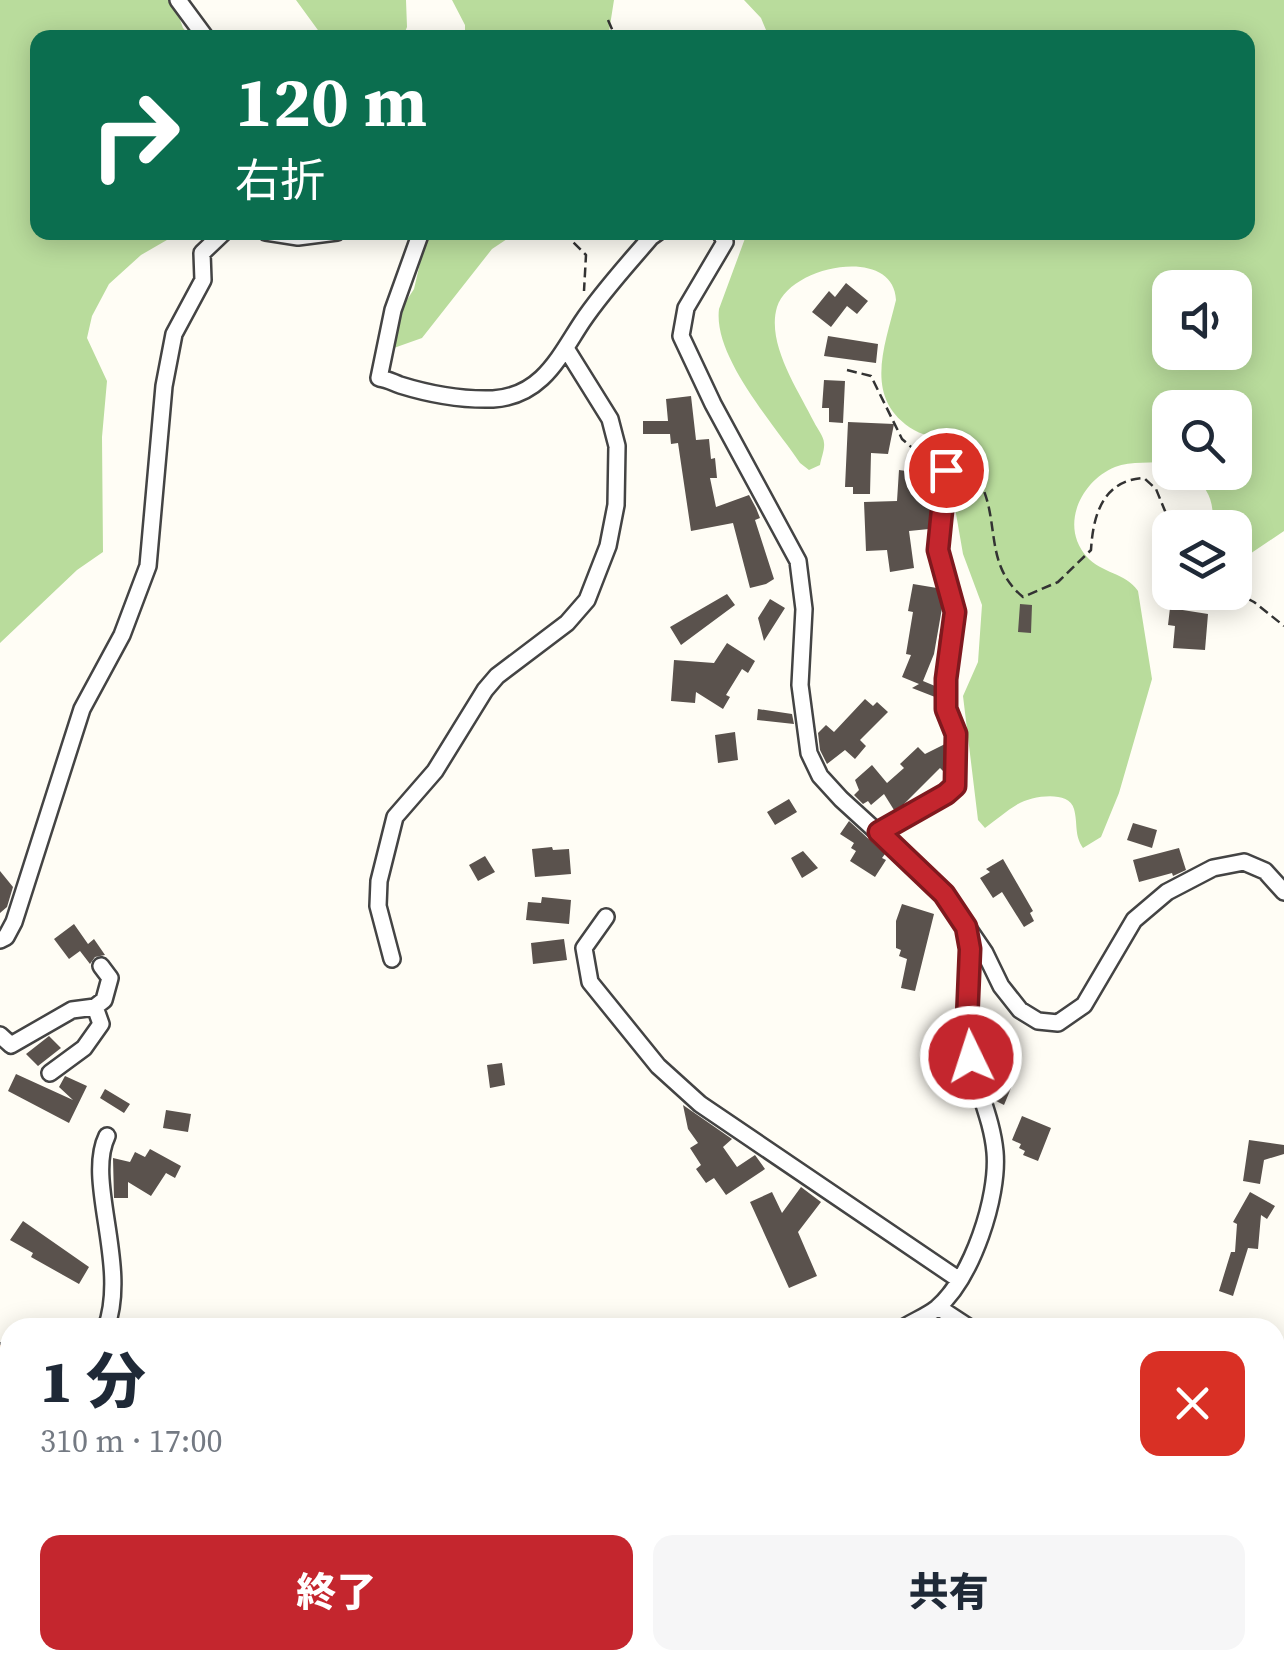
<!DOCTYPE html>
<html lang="ja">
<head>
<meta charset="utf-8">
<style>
  body { margin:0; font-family:"Source Serif 4","Noto Sans JP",serif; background:#f6f6f7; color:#1f2937; height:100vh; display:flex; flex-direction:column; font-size:38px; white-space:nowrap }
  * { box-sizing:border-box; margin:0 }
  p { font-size:32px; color:#747a83 }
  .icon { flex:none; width:55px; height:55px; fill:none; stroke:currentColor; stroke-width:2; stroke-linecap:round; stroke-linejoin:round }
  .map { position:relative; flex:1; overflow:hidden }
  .drawer { position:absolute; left:0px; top:1318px; width:1285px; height:352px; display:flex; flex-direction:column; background:#fff; border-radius:30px 30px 0 0; box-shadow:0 5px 25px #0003 }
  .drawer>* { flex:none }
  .guide { position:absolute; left:30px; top:30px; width:1225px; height:210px; border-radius:20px; box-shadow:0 5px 25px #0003; background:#0b6e4f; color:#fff; overflow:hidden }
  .tools { position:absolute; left:1152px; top:270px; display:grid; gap:20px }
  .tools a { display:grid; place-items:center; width:100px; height:100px; border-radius:20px; background:#fff; box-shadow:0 5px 25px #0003; font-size:50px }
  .pin { position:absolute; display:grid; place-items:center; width:85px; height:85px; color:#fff; margin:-42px; border:5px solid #fff; border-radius:50%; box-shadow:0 2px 10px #0007 }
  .me { position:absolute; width:110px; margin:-55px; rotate:356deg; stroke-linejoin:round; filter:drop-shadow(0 0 8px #0008) }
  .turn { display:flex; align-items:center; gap:35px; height:210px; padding:0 40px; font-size:45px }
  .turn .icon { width:130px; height:130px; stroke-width:2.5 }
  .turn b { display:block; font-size:70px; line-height:85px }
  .round { display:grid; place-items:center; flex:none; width:105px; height:105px; border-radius:20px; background:#f6f6f7 }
  .headline { display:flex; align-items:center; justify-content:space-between; height:170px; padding:0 40px }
  h1 { font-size:60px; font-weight:800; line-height:75px }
  .action { display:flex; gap:20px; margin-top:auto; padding:20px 40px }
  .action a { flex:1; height:115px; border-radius:20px; background:#c4262e; color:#fff; font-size:40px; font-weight:800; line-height:115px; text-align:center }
  .action a+a { background:#f6f6f7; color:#1f2937 }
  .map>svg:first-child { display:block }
  .forest { fill:#b9dc9c; fill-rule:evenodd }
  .building { fill:#5a524d }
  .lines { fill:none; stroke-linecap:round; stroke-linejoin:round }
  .minor-casing { stroke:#444; stroke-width:20 }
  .highway-casing { stroke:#222; stroke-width:28 }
  .path { stroke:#333; stroke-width:2.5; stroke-dasharray:10 5; stroke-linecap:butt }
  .minor { stroke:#fff; stroke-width:15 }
  .highway { stroke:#f5a25d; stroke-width:22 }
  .route-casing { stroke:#7f191e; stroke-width:25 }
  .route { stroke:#c4262e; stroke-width:18 }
</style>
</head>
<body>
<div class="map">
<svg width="1284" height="1668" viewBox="0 0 1284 1668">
  <rect width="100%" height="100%" fill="#fffdf5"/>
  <!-- forest -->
  <path class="forest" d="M0,0H173L183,28L191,37L38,38V232L179,233L141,255L109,284L92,316L87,338L107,381L102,437L103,552L77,570L0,643Z
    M296,0H406L407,27L403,37H323Z
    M452,0H614L608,38L465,37V25Z
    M744,0H1284V531L1235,564V528L1212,527C1215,503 1209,488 1190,473L1235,472V408H1170V462C1153,463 1131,461 1115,467C1081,481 1059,526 1087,557C1101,573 1126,573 1138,591L1152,679L1119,793L1101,837L1083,848C1074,835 1078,824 1074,809C1069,790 1032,796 1018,804C1006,811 996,820 985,828L978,820L963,696L978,662L982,605L963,554L955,508L970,472L969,461L960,443C946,439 926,437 914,430C862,399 885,346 896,300C894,245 790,265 777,307C766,344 799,391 814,422C817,428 824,437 824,443C825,449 821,459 820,465L809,470L800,463C774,424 713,357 719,309L747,233L1248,232V38L769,37L761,18ZM1170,288H1235V352H1170Z
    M427,233H516L492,249L422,338L391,349L388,329L414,289Z
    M1275,1611L1284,1613V1668H1222L1224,1660H1275Z"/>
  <!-- building -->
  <path class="building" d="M846,283L868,301L857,314L847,306L831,327L812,312L829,291L835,297Z
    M828,336L878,344L876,363L824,356Z
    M824,380L845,381L843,423L829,422V408H822Z
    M691,396L696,440L709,439L711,459L715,458L717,478H710L716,507L749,495L756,508L760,518L755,520L774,579L766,584L750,588L733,523L691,531L678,443L671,444L670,434H643V421H668L666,399Z
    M848,422L894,424L888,454L871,453L870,494H853V487H845Z
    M922,466L935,468L929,529L909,531L914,568L890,572L887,550L866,551L864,502L897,501L899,470L921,473Z
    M913,584L937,588L942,608L934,654L923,681L935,686V697L912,688L919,684L902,677L911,655L906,654L913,612L908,611Z
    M727,594L735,605L681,645L670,627Z
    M770,599L785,608L764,641L758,618Z
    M1020,604L1032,605L1031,633L1018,632Z
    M1170,608L1208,614L1205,650L1173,648L1175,626L1168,625Z
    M727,643L755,661L748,673L742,669L726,695L730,697L723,709L696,692L695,703L671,701L674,660L714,663Z
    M865,699L873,706L877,702L888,712L860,740L866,746L855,759L845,750L827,764L820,750L818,733L826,725L834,732Z
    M758,709L792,714L794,724L757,720Z
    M735,732L738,760L718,763L715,735Z
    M945,744L944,772L940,768L903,805L894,810L884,794L871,805L868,801L863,804L854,795L859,790L855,780L872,765L887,783L904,768L900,764L918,747L925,754Z
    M789,799L797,812L775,825L767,812Z
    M849,821L885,854L882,858L886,860L875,877L850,861L856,851L851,848L854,843L840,834Z
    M1133,823L1157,830L1152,848L1127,840Z
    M552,847L553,850L569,849L571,874L535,877L532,849Z
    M1179,848L1186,870L1173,876L1172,873L1139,882L1133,860Z
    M803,851L818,868L802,878L791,858Z
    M485,856L495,872L478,881L469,865Z
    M1003,859L1033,911L1030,913L1034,921L1024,927L1002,892L993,898L980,878L990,872L986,869Z
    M0,871L13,887L7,907L0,913Z
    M542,897L571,900L569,924L526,920L528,902L541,903Z
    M902,904L934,914L915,991L901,988L907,959L899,956L901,950L896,948V921Z
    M74,924L88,944L94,939L105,955L95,957L90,964L80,951L69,959L54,939Z
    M564,939L567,960L533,964L531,943Z
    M49,1036L61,1048L38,1066L26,1054Z
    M502,1063L505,1085L490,1088L487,1065Z
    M994,1072L1014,1081L1004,1105L994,1100L989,1083Z
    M16,1074L73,1100L59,1087L65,1076L87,1086L69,1123L8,1091Z
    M105,1089L130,1104L124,1113L100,1098Z
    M683,1105L732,1139L723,1147L737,1167L755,1155L765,1169L726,1195L714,1178L706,1183L696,1169L701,1165L690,1148L698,1143L688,1129Z
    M166,1110L191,1114L188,1132L163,1128Z
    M1022,1116L1051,1128L1038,1161L1023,1155L1025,1151L1019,1148L1021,1144L1012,1140Z
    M1249,1140L1284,1145V1154L1264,1160L1260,1184L1243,1181Z
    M150,1149L181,1166L175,1178L166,1173L151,1196L128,1182V1198H114L113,1158L130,1162L135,1152L145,1157Z
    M801,1187L821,1202L798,1232L817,1276L789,1288L750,1202L772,1192L782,1213Z
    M1250,1192L1275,1206L1267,1219L1261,1215L1258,1249L1248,1248L1233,1296L1219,1291L1231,1252H1235L1237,1224L1233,1222Z
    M23,1221L89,1267L79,1284L31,1257L33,1253L10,1240Z"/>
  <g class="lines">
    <defs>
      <path id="minor" d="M178,0L206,38
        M266,232L298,237L337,232
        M421,232L393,310L379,378C387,379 392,382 400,385C429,394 463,400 493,399C542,396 559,357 582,322C602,292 628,264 651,237L658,232
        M720,232L725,242L686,308L681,336L713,404L798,561L804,609L800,685L809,753L820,776L841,799L944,893L985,953L1001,986L1020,1010L1038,1021L1058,1023L1084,1005L1134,920L1167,892L1213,868L1244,862L1265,871L1284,892
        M879,831L946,794L955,785L956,734L946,709V679L949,639L955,612L938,550L946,470
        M606,917L584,948L590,982L658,1066L700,1104L958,1279
        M0,940L6,937L14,922L82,709L122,635L148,566L164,386L174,334L203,280L202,253L224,232
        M392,959L378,906L379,881L395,817L435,771L485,690L497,676L567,623L587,600L608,546L616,505L617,446L610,419L567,350
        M95,1007L104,1000L110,978L101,966
        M0,1035L11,1045L72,1010L95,1007L101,1024L84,1048L50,1073
        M938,1307L970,1328
        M106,1328C129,1265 85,1181 107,1136
        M903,1328C914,1321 927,1316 937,1308C972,1278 999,1197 995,1152C992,1118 976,1088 970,1055C963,1014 974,972 966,931
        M1275,1484L1284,1462
        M874,1660L875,1668
        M1172,1660H1184
        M1078,1668L1079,1660"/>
      <path id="highway" d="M0,1356L10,1359
        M480,1660L490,1668"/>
    </defs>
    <!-- minor casing -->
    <use href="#minor" class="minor-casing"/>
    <!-- highway casing -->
    <use href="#highway" class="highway-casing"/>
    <!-- path -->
    <path class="path" d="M608,20L616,38
      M563,232L586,255L584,291
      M847,370L871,376L902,439L932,465
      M963,475L979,480C1001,521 983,564 1023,597L1058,582L1091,550C1093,515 1103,480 1144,478L1156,489L1172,528
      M1234,592L1254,602L1284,626"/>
    <!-- minor -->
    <use href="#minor" class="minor"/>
    <!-- highway -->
    <use href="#highway" class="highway"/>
  </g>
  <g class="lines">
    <defs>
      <path id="route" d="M946,470L938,550L955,612L946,679V709L956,734L955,786L946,794L879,832L944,894L966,927L970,949L967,1021L971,1057"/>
    </defs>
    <!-- route casing -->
    <use href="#route" class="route-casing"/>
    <!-- route -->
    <use href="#route" class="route"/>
  </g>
</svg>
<div class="tools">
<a><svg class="icon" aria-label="sound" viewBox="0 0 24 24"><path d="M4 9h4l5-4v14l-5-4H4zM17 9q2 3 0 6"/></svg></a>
<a><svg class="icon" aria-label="search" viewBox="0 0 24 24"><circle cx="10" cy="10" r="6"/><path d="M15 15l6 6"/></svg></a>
<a><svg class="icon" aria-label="layers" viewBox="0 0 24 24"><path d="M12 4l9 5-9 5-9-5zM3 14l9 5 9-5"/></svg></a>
</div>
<div class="pin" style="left:946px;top:470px;background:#d93025"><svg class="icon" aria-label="arrive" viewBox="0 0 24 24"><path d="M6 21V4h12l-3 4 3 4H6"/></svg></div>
<svg class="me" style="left:971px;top:1057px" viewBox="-20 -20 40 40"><circle r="17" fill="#c4262e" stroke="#fff" stroke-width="3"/><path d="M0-11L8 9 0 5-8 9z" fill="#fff"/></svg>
<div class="guide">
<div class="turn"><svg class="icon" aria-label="right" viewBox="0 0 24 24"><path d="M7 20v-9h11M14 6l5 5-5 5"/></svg><div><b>120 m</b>右折</div></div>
</div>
<section class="drawer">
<div class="headline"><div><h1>1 分</h1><p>310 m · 17:00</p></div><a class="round" style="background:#d93025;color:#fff"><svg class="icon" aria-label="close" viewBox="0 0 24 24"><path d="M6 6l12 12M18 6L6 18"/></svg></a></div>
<div class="action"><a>終了</a><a>共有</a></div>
</section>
</div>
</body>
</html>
